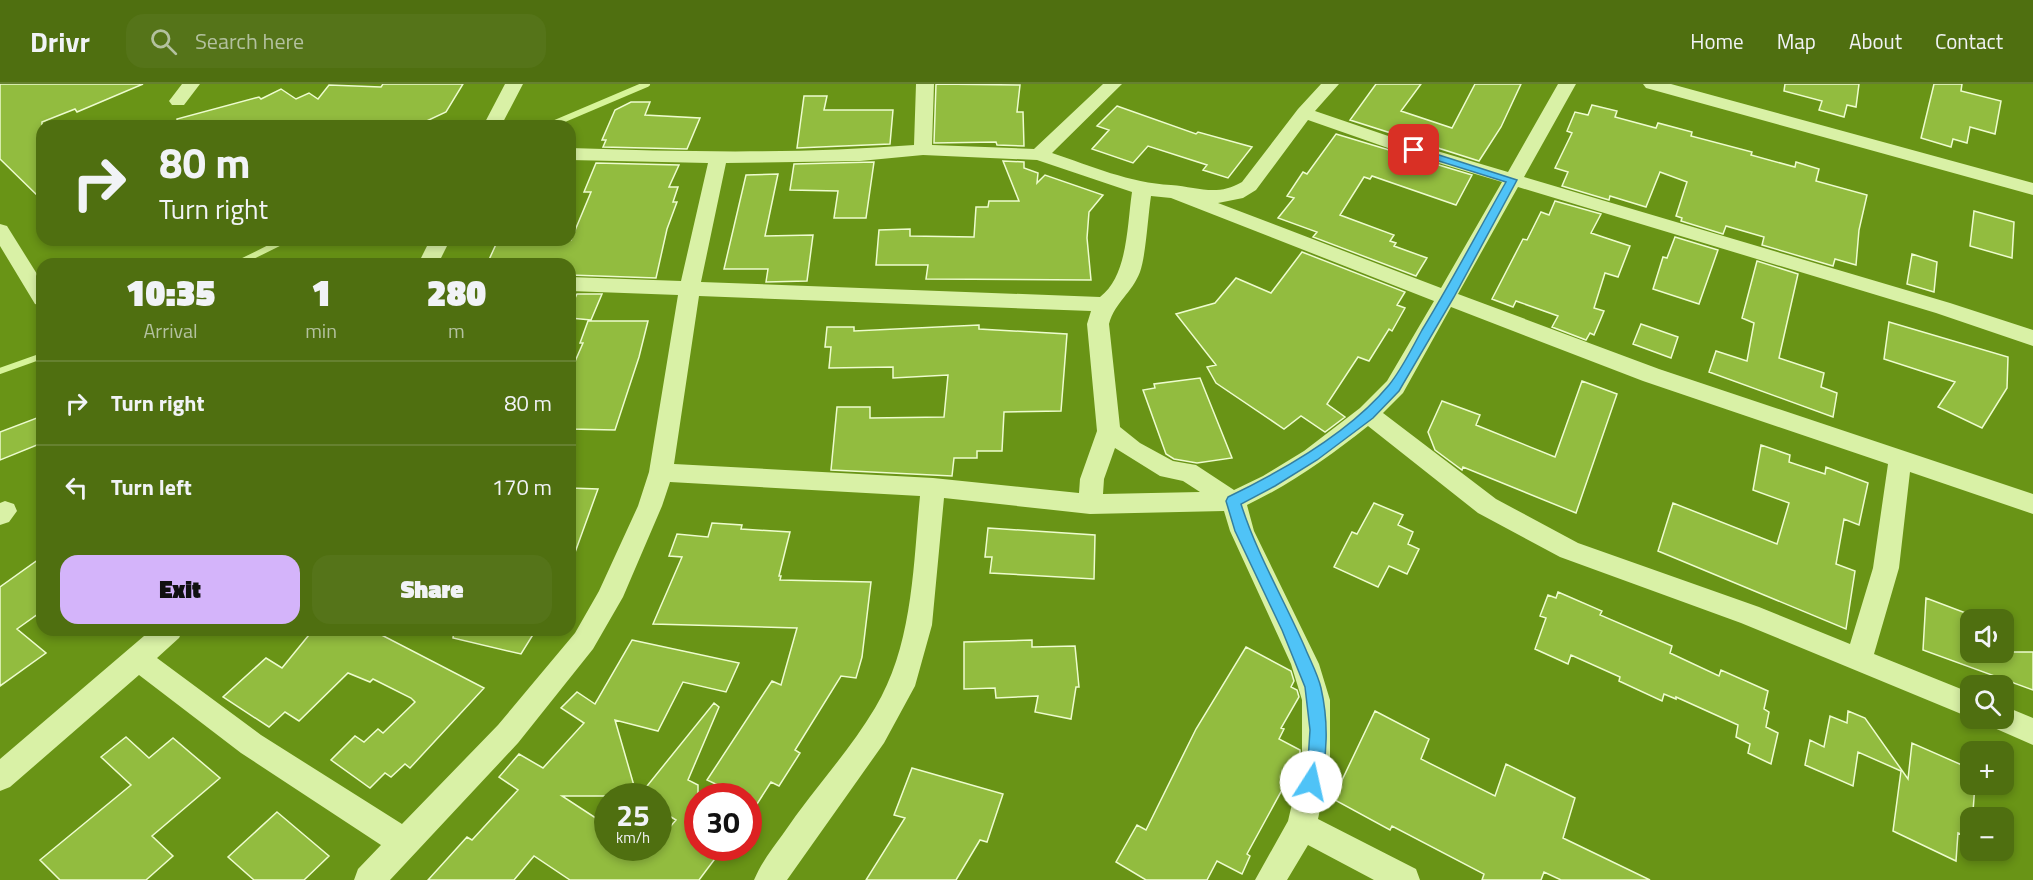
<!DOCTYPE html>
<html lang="en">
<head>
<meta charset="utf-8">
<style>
  body { margin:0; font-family:"Titillium Web",sans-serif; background:#557419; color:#f1f3f6; height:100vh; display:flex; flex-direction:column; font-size:22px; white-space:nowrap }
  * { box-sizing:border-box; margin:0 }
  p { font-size:20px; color:#b3c19f }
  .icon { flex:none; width:33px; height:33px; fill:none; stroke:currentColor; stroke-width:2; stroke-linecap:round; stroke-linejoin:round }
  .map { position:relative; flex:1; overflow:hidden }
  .side { position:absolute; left:36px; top:174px; width:540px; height:378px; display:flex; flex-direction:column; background:#4f6f10; border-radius:18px; box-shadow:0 3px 9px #0003 }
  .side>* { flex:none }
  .banner { position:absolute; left:36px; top:36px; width:540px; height:126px; border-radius:18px; box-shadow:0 3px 9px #0003; background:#4f6f10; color:#f1f3f6; overflow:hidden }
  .buttons { position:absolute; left:1960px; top:525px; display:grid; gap:12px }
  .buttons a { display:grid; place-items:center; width:54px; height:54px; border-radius:12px; background:#4f6f10; box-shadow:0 3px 9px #0003; font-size:30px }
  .speed { position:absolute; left:594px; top:699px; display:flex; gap:12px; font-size:30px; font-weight:700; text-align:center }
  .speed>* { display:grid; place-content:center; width:78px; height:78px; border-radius:50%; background:#4f6f10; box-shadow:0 3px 9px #0003; line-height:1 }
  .speed small { font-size:15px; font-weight:400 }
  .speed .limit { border:9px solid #d22; background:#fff; color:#111 }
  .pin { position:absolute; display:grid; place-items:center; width:51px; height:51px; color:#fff; margin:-26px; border-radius:12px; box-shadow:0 3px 9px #0006 }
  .me { position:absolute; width:66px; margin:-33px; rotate:10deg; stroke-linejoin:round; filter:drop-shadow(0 0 4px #0008) }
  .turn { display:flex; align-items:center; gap:21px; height:126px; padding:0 24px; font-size:27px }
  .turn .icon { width:78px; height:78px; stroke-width:2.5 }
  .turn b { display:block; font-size:42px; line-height:51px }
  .eta { display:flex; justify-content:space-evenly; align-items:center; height:102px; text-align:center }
  .eta b { font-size:36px; font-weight:800; line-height:42px }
  .button { display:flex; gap:12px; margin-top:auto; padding:12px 24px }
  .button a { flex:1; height:69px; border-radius:18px; background:#d4b4fa; color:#111; font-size:24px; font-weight:800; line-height:69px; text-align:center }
  .button a+a { background:#557419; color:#f1f3f6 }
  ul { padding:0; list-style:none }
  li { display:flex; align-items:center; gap:18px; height:84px; padding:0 24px; border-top:2px solid #668130 }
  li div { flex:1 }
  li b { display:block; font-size:22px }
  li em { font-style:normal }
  header { display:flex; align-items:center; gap:36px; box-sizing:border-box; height:84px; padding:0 30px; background:#4f6f10; border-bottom:2px solid #668130 }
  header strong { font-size:28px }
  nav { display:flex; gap:33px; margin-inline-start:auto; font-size:21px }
  .search { width:420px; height:54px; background:#557419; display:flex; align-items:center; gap:15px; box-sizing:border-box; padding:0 21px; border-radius:18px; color:#b3c19f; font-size:22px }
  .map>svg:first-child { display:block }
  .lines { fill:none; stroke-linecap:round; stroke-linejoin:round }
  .stream { stroke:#d7f499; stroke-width:6 }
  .building { fill:#92bc3f; stroke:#edfcce; stroke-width:1.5 }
  .street { fill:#d9f1a6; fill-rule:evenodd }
  .route { fill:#4fc3f7; stroke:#337fa1; stroke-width:1.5 }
</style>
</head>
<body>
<header>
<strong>Drivr</strong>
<div class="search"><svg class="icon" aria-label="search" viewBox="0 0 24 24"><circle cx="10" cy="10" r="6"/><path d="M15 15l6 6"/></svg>Search here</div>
<nav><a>Home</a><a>Map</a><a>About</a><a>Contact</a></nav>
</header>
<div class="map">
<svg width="2033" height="796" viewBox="0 0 2033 796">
  <rect width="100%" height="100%" fill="#699416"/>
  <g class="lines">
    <!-- stream -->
    <path class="stream" d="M548,42L647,0
      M237,180L285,156
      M0,287L42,272"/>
  </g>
  <!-- building -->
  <path class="building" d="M0,0H143L77,28L75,25L42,38V116L0,75Z
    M383,0H463L446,28L416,42H178L177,35L259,13L261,15L281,5L296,15L309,9L318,15L329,1L381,3Z
    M936,0L1020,1L1017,28H1023L1024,62L997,61L996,58L934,59Z
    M1376,0H1421L1401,27L1452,44L1475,0H1521L1501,43L1479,77L1350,36Z
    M1785,0H1859L1856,23L1847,21L1844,33L1819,26L1822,17L1784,7Z
    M1934,0H1962L1961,7L2001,17L1995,50L1970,43L1967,59L1953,55L1951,63L1921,54Z
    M804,12H827L824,26H893L890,60L797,64Z
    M631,18H650L645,31L700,34L687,65L603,63L606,56H602L615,26Z
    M1592,21L1617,27L1615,33L1656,44L1658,39L1692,48L1691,52L1752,68L1751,71L1795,83L1796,78L1819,85L1816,97L1867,111L1859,146L1856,181L1835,175L1833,182L1762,161L1764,153L1726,142L1723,150L1681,137L1682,134L1676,132L1687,98L1660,88L1646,123L1610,112L1609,116L1562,102L1568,88L1555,84L1572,49L1567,47L1575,28L1588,31Z
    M1117,22L1196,50L1198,48L1252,63L1228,94L1203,86L1207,81L1148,62L1133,79L1092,65L1109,46L1097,42Z
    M1336,50L1472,91L1456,121L1372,92L1370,95L1364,93L1340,131L1394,151L1390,157L1396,159L1394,162L1427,174L1416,192L1313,153L1317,148L1278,134L1294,114L1287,112L1303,88L1307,90Z
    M1003,77L1024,78V84L1038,89L1037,99L1045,91L1103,111L1089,128L1087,154L1091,196L926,195L928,181H876L879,146L910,145V152L974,153L976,123H988L989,117H1019Z
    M874,78L866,134H834L838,107L790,106L794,80Z
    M596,79L679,81L669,103H678L673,118H677L667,145L656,194L570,191V180H487L498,156H571L591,108H584Z
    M778,90L765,152L813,151L807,197L766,198L768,185H724L746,91Z
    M1555,117L1601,130L1591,149L1630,162L1618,193L1605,189L1594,224L1604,227L1594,251L1590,249L1586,256L1552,243L1558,232L1516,217L1513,223L1492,215L1523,155L1527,156L1541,128L1549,131Z
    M1974,127L2014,138L2012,174L1970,162Z
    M1675,153L1718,166L1699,220L1653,205L1663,173L1667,174Z
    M1302,168L1405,208L1397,221L1405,224L1392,247L1389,245L1369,277L1358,273L1327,320L1345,333L1325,348L1301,332L1284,345L1216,299L1207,283L1216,281L1176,230L1215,219L1236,194L1271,209Z
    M1912,170L1937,178L1934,208L1907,200Z
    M1757,177L1798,190L1779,274L1824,289L1821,303L1837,309L1833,333L1709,288L1716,267L1747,277L1754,239L1742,234Z
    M577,210H602L591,236L570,234V225Z
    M588,237H648L639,273L615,346L570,345V289L583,259H580Z
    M1889,238L2008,273L2007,304L1982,344L1938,323L1955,298L1884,275Z
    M1641,240L1678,253L1671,274L1633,260Z
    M979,241V245L1067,250L1061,327L1004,328L1002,367H977V374H954L952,392L831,386L837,323H870V334L944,333L948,291L893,294V283L829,284L831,263H825L827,243H854V247Z
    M1200,294L1232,374L1197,379L1174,375L1166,370L1143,306L1155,304L1154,300Z
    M1582,297L1617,310L1576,429L1463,383L1462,386L1435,366L1428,348L1442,317L1480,331L1476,341L1555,373Z
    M42,332V359L0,376V348Z
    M1761,361L1790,371L1789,378L1825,390L1826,383L1868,399L1859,441L1844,435L1836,480L1855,487L1846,545L1658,467L1673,419L1777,460L1789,419L1753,406Z
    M570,404L598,405L573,474H570Z
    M1374,419L1403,431L1398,441L1413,448L1408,460L1419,465L1407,490L1389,482L1378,503L1334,483L1352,448L1357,450Z
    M712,439L742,441L741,445L790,448L779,492H781L780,496L871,498L862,573L856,594L841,592L795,666L800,669L779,702L771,698L757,720L748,716V712H741L707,696L772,597L781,601L797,544L653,540L682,473L669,472L677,450L708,453Z
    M988,444L1095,451L1094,495L990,489L992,473H985Z
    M42,473V527L17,545L46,569L0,602V503Z
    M1558,508L1602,527L1600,531L1672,562L1670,569L1719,592L1721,586L1768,607L1764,625L1769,628L1766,643L1778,649L1771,680L1748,669L1750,660L1736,653L1738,641L1676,613V615L1664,610L1662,617L1619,597L1620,593L1571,571L1568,580L1535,565L1546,534L1540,532L1548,511L1556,514Z
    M1926,514L1971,531V568H2033V606L1923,566Z
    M313,546H372L484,604L410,684L405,680L391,693L385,689L370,704L331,676L355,652L364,658L378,645L383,649L415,618L411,614L373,595L370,598L348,589L299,637L285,628L269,643L223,613L266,574L282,584Z
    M454,546H520L534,549L521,570L453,554Z
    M632,556L739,579L726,608L683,598L658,647L615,636L637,712H562L608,742V764H634L647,772L653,764H658V757L676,736L658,725V712H639L714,619L719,623L688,696L698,701V764H723L699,796H570L534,772L514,796H428L467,753L472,756L518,706L499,693L519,670L543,684L584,639L561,624L577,608L595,620Z
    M1032,556V563L1075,562L1079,603H1076L1071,635L1035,628L1038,612L996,614L995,604L964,605V558Z
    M1246,563L1291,587L1294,597L1291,603L1297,606L1299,613L1281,644L1284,645L1279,655L1300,666V673L1247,770L1250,772L1242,790L1217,777L1207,796H1146L1116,778L1137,741L1146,746L1196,645Z
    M1375,627L1429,655L1421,675L1495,712L1506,680L1575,714L1563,754L1650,796H1561L1544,788L1541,796H1482L1484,790L1392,742L1390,746L1333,715Z
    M1848,627L1865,634L1908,695L1912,659L1971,685V700H1975L1971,755L1958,749L1956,777L1893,747L1901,687L1858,668L1853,702L1805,681L1810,656L1824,663L1830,632L1847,639Z
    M126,653L149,674L173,654L220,694L152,752L173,772L146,796H60L40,776L131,701L101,673Z
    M912,684L1003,710L987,758L980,756L956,796H866L905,734L894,731Z
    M277,728L329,772L304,796H254L228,773Z"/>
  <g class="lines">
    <!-- street -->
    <path class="street" d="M182,0H200L184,21H172L169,17Z
      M505,0H523L501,42H483Z
      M916,0H934L932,61L1034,65L1103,0H1122L1052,69C1091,82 1130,99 1171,101C1198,103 1217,113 1242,98L1298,25L1321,0H1339L1315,27L1400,56L1508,88L1558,0H1576L1524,93L1950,219L2033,246V262L1936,229L1518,103L1458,210L1659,285L2033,410V430L1910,388L1899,484L1874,570L1971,609V634L1741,539L1560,473L1478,429L1368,342C1329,373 1291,400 1247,421L1254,447L1319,580L1330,616V677L1318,735L1416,785L1420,796H1374L1308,761L1287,796H1255L1288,737L1302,677V616L1291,580L1230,447L1224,427L1090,430L944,414L932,541L915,602L884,659L787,796H754C761,779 772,765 783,750C812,707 848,669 875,624C913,561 913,483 920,412L670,398L662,422L623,513L593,565L518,659L390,796H354L358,785L381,761L241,669L139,591L10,703L0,707V675L151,546H183L179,554L157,574L261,651L402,740L498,641L575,549L599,507L638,422L649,388L678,211L570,207V193L681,197L708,79L570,76V64C685,68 799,70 914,61ZM1308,36L1388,64L1502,98L1441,204L1218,119L1243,114L1256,106ZM923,71L1037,76L1132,108C1127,141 1128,192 1100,213L701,198L726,79L860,77ZM1151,112L1171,114L1434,217L1387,297L1360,324L1304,367L1263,392L1234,406L1196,381L1173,377L1140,359L1120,343L1109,240C1115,218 1132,209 1140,188C1146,171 1148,131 1151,112ZM699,212L1091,227L1087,240L1097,347L1080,395L1079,409L933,394L674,380ZM1451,223L1643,297L1888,380L1873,484L1850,560L1759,523L1578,459L1496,415L1383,329L1403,309ZM1115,364L1160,392L1183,397L1200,408L1103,410L1104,395Z
      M1643,0H1671L2033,99V111L1646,4Z
      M0,140L7,142L42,198V222L35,220L0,162Z
      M430,156H450L438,180H418Z
      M5,417L14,420L17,427L9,438L0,441V419Z
      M2004,622L2033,634V661L1992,643L1988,634H2004Z"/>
  </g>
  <!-- route -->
  <path class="route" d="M1414,63L1517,96L1454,213L1399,307L1373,334L1317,376L1275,402L1241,420C1257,471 1285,517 1306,566C1311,578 1318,591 1321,604C1328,635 1329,675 1317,704L1311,706L1305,704L1303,698L1308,677L1310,646L1305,603L1282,546L1235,447L1226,417L1228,413C1282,387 1350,348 1389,301C1402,285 1412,264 1422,246C1452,197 1478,147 1506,98L1410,68V64Z"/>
</svg>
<div class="buttons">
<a><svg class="icon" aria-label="sound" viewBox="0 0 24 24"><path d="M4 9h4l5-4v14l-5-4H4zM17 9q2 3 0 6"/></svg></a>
<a><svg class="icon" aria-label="search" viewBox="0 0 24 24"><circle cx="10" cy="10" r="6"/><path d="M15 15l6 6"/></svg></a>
<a>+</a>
<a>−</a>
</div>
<div class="speed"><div>25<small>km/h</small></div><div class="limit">30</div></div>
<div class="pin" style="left:1414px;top:66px;background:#d93025"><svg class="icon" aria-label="arrive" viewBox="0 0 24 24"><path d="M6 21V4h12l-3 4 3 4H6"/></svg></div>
<svg class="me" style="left:1311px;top:698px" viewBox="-20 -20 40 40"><circle r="19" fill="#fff"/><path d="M0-13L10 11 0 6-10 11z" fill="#4fc3f7"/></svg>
<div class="banner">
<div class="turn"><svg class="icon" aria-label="right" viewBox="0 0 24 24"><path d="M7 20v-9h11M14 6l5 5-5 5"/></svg><div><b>80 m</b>Turn right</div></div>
</div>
<section class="side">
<div class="eta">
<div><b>10:35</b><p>Arrival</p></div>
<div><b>1</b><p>min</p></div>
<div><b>280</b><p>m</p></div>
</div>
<ul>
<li><svg class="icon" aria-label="right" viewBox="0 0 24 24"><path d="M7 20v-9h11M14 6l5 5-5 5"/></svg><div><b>Turn right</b></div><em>80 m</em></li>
<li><svg class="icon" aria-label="left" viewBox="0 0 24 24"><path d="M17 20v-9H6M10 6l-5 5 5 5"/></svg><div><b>Turn left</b></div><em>170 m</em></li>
</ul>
<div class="button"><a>Exit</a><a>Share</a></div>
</section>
</div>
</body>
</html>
